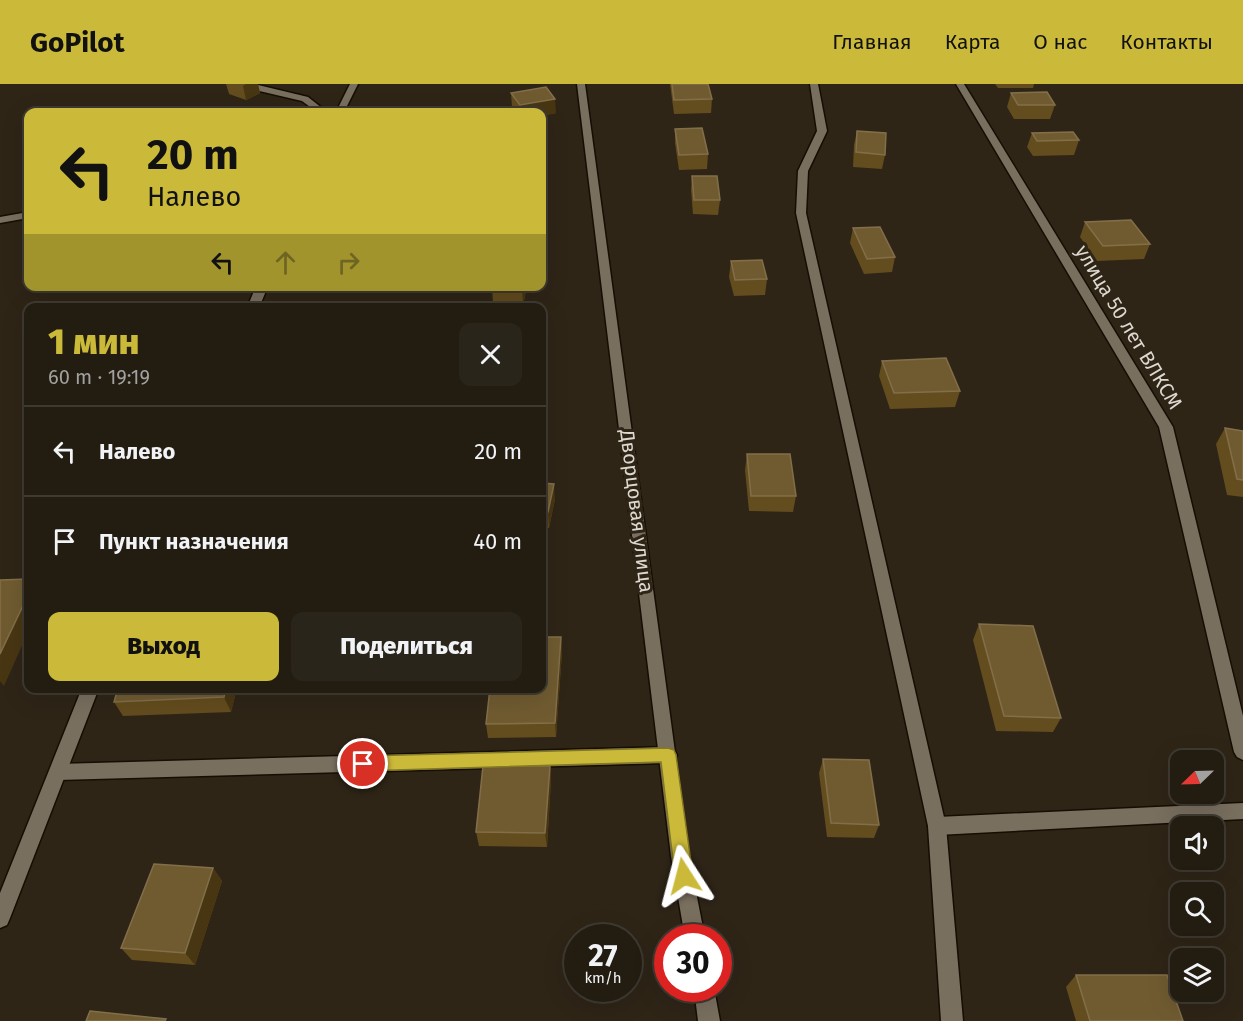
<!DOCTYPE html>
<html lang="ru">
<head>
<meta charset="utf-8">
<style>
  body { margin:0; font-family:"Fira Sans",sans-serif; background:#2a251a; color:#f1f3f6; height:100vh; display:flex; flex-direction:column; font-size:22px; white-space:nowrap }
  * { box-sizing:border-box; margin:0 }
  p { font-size:20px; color:#a2a19f }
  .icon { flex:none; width:33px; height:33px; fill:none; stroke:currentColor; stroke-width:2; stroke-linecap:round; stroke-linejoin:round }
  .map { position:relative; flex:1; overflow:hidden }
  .side { position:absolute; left:24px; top:219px; width:522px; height:390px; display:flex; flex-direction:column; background:#221c11; border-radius:12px; box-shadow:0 6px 24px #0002,0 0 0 2px #3f3a31 }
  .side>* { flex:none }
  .hud { position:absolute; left:24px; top:24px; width:522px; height:183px; border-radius:12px; box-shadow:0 6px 24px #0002,0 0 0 2px #3f3a31; background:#cbba39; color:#111; overflow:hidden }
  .needle { width:39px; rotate:247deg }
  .buttons { position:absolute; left:1170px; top:666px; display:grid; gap:12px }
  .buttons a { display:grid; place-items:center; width:54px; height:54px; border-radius:12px; background:#221c11; box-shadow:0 6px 24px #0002,0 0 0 2px #3f3a31; font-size:30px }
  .speed { position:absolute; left:564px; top:840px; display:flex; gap:12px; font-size:30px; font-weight:700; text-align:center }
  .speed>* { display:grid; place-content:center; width:78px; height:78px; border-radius:50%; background:#221c11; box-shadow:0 6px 24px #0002,0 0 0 2px #3f3a31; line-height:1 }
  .speed small { font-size:15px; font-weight:400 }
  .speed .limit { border:9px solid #d22; background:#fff; color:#111 }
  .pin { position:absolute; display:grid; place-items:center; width:51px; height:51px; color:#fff; margin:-26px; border:3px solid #fff; border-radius:50%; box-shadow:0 2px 6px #0007 }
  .me { position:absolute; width:66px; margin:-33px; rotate:351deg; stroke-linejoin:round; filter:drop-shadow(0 0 4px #0008) }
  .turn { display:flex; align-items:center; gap:21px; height:126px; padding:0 24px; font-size:27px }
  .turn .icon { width:78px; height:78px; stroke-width:2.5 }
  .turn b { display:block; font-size:42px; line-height:51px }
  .lanes { display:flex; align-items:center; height:57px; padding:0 24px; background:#0003; justify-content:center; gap:30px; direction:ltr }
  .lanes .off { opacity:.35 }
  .round { display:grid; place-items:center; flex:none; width:63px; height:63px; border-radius:12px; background:#2a251a }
  .headline { display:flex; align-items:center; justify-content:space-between; height:102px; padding:0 24px }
  h1 { font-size:36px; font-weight:800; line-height:45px; color:#cbba39 }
  .action { display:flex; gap:12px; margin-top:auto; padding:12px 24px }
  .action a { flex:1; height:69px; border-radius:12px; background:#cbba39; color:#111; font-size:24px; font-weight:800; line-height:69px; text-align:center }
  .action a+a { background:#2a251a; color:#f1f3f6 }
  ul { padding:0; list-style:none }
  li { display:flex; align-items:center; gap:18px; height:90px; padding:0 24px; border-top:2px solid #3f3a31 }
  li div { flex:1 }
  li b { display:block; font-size:22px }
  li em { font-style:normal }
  header { display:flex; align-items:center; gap:36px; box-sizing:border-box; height:84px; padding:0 30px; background:#cbba39; color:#111 }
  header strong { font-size:28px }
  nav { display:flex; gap:33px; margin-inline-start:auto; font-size:21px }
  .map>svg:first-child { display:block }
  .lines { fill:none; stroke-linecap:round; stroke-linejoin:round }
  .lane-casing { stroke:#160e03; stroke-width:3 }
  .street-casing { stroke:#160e03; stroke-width:3 }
  .lane { fill:#796f5f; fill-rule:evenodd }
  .street { fill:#796f5f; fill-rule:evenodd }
  .wall { fill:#634c1e }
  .shaded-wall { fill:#483613 }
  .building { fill:#705b31; stroke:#826f4a; stroke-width:1.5 }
  .route { fill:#cbba39; stroke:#847925; stroke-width:1.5 }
  .labels { text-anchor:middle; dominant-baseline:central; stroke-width:6; stroke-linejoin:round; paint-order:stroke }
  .street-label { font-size:20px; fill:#ded9d0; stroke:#2e2517 }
</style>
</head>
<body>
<header>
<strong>GoPilot</strong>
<nav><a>Главная</a><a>Карта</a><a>О нас</a><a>Контакты</a></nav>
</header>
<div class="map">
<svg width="1243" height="937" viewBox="0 0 1243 937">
  <rect width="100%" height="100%" fill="#2e2517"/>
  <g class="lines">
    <defs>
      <path id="lane" d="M254,0L308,13L327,28H317L302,17L251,5V1Z
        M28,128V134L0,139V133Z
        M668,663L674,666L677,671L674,676L668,679L58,696L52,694L49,688L52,682L58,680Z
        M1243,719V735L937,751L930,748L928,742L930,736L937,733Z"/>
      <path id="street" d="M350,0H358L344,28H336Z
        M577,0H585L689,772L705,854H685L671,772Z
        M810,0H818L827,47L808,87L806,129L946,742L963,937H941L928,742L796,129L798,87L817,47Z
        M956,0H964L1173,343L1243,632V676L1237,673L1234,668L1159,343Z
        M256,202H268L259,224H247Z
        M82,604H99L10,834L7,841L0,844V809Z
        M694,904H714L720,937H698Z"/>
    </defs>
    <!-- lane casing -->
    <use href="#lane" class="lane-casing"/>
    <!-- street casing -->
    <use href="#street" class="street-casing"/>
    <!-- lane -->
    <use href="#lane" class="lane"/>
    <!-- street -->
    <use href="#street" class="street"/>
  </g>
  <!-- wall -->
  <path class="wall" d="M226,0H258L260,9L246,16L229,10Z
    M670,0H708L712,15L711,29L674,30Z
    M995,0H1034L1033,4H998Z
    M511,9L556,29L542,32V28H516L512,23Z
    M1011,9L1055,21L1050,35H1014L1007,23Z
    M675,45L708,70L707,85L679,86L675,59Z
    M857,47L885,71L882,85L853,83L854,61Z
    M1032,49L1079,56L1074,71L1033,72L1027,63Z
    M692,92L720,116L718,131L693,130L691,106Z
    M1085,138L1150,160L1144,175L1097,177L1080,153Z
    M853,144L895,173L892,188L864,190L850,159Z
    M731,177L767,195L765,211L734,212L729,193Z
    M492,202H527L523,221L493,220Z
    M882,277L960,307L955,323L890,325L879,292Z
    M1225,344L1243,347V413L1227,411L1216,360Z
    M747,370L796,412L793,428L749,427L745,386Z
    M542,399L555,415L549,444L542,443Z
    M979,540L1061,634L1053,648L996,647L973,556Z
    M561,553L562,568L556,653L488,654L486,640Z
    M237,604L231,628L123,632L114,618Z
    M823,675L879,741L874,754L827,753L819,689Z
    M550,682L551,696L547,763L479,762L476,748Z
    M213,784L222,797L195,881L132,876L121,864Z
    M1076,891L1183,937H1076L1066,903Z"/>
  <!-- shaded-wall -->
  <path class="shaded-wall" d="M246,0H258L260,9L246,16L243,2Z
    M555,15L556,29L542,32V28H520V21Z
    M523,202H527L523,221L522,206Z
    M554,400L555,415L549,444L548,428Z
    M28,511V548L4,602L0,597V570Z
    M561,553L562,568L556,653L555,639Z
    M226,604H237L231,628L224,613Z
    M550,682L551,696L547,763L545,749Z
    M213,784L222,797L195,881L185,869Z"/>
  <!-- building -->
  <path class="building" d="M672,0H708L712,15L674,16Z
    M546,3L555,15L520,21L511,9Z
    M1047,8L1055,21H1018L1011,9Z
    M702,44L708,70L679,71L675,45Z
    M857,47L886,49L885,71L856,68Z
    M1073,48L1079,56L1037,57L1032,49Z
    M692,92H717L720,116H694Z
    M1131,136L1150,160L1103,162L1085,138Z
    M880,143L895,173L867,175L853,144Z
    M762,176L767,195L735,196L731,177Z
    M492,202H523L522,206L492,204Z
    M946,274L960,307L894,309L882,277Z
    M1225,344L1243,347V396L1237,395Z
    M747,370H790L796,412H751Z
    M542,399L554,400L548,428L542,427Z
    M28,495V511L0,570V496Z
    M979,540L1033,542L1061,634L1004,632Z
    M542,553H561L555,639L486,640L490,604H542Z
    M118,604H226L224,613L114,618Z
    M823,675L869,676L879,741L831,739Z
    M483,682H550L545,749L476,748Z
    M154,780L213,784L185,869L121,864Z
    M1076,891H1167L1183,937H1090Z
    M90,927L166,935L165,937H86Z"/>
  <!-- route -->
  <path class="route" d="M668,664L674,666L676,671L693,792L690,798L684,800L678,798L675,792L661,678L363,687L358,685L355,680L358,674L363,672Z"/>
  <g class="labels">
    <!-- street labels -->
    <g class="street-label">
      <text transform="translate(1129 243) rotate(59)">улица 50 лет ВЛКСМ</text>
      <text transform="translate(637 427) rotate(83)">Дворцовая улица</text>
    </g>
  </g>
</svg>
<div class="buttons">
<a><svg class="needle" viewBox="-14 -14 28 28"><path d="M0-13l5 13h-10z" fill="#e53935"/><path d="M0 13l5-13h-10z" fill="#a2a19f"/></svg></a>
<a><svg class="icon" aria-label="sound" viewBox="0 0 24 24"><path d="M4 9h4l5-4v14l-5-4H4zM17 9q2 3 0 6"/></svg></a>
<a><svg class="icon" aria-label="search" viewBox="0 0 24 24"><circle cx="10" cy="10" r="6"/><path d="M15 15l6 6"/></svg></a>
<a><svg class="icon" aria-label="layers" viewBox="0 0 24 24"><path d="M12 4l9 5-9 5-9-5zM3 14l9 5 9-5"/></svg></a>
</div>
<div class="speed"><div>27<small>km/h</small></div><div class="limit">30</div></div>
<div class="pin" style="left:363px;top:680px;background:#d93025"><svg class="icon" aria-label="arrive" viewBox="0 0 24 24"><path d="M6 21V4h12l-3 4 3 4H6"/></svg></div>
<svg class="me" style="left:684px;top:792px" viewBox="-20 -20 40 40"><path d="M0-17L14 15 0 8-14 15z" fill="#cbba39" stroke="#fff" stroke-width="4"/></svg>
<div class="hud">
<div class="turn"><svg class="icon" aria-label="left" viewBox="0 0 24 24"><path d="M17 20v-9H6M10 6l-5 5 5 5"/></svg><div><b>20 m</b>Налево</div></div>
<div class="lanes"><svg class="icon" aria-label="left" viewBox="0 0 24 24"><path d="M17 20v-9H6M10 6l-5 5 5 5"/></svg><svg class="icon off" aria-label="ahead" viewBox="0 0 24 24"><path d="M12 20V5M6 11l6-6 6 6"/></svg><svg class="icon off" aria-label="right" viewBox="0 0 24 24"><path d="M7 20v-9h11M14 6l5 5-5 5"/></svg></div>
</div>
<section class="side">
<div class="headline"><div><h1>1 мин</h1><p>60 m · 19:19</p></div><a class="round"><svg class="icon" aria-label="close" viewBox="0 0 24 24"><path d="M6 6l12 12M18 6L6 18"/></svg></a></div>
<ul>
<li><svg class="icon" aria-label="left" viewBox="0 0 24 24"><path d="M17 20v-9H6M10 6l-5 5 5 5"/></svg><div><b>Налево</b></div><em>20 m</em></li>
<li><svg class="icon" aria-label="arrive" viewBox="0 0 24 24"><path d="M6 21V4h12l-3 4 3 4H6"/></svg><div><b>Пункт назначения</b></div><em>40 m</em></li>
</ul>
<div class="action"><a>Выход</a><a>Поделиться</a></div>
</section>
</div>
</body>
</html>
